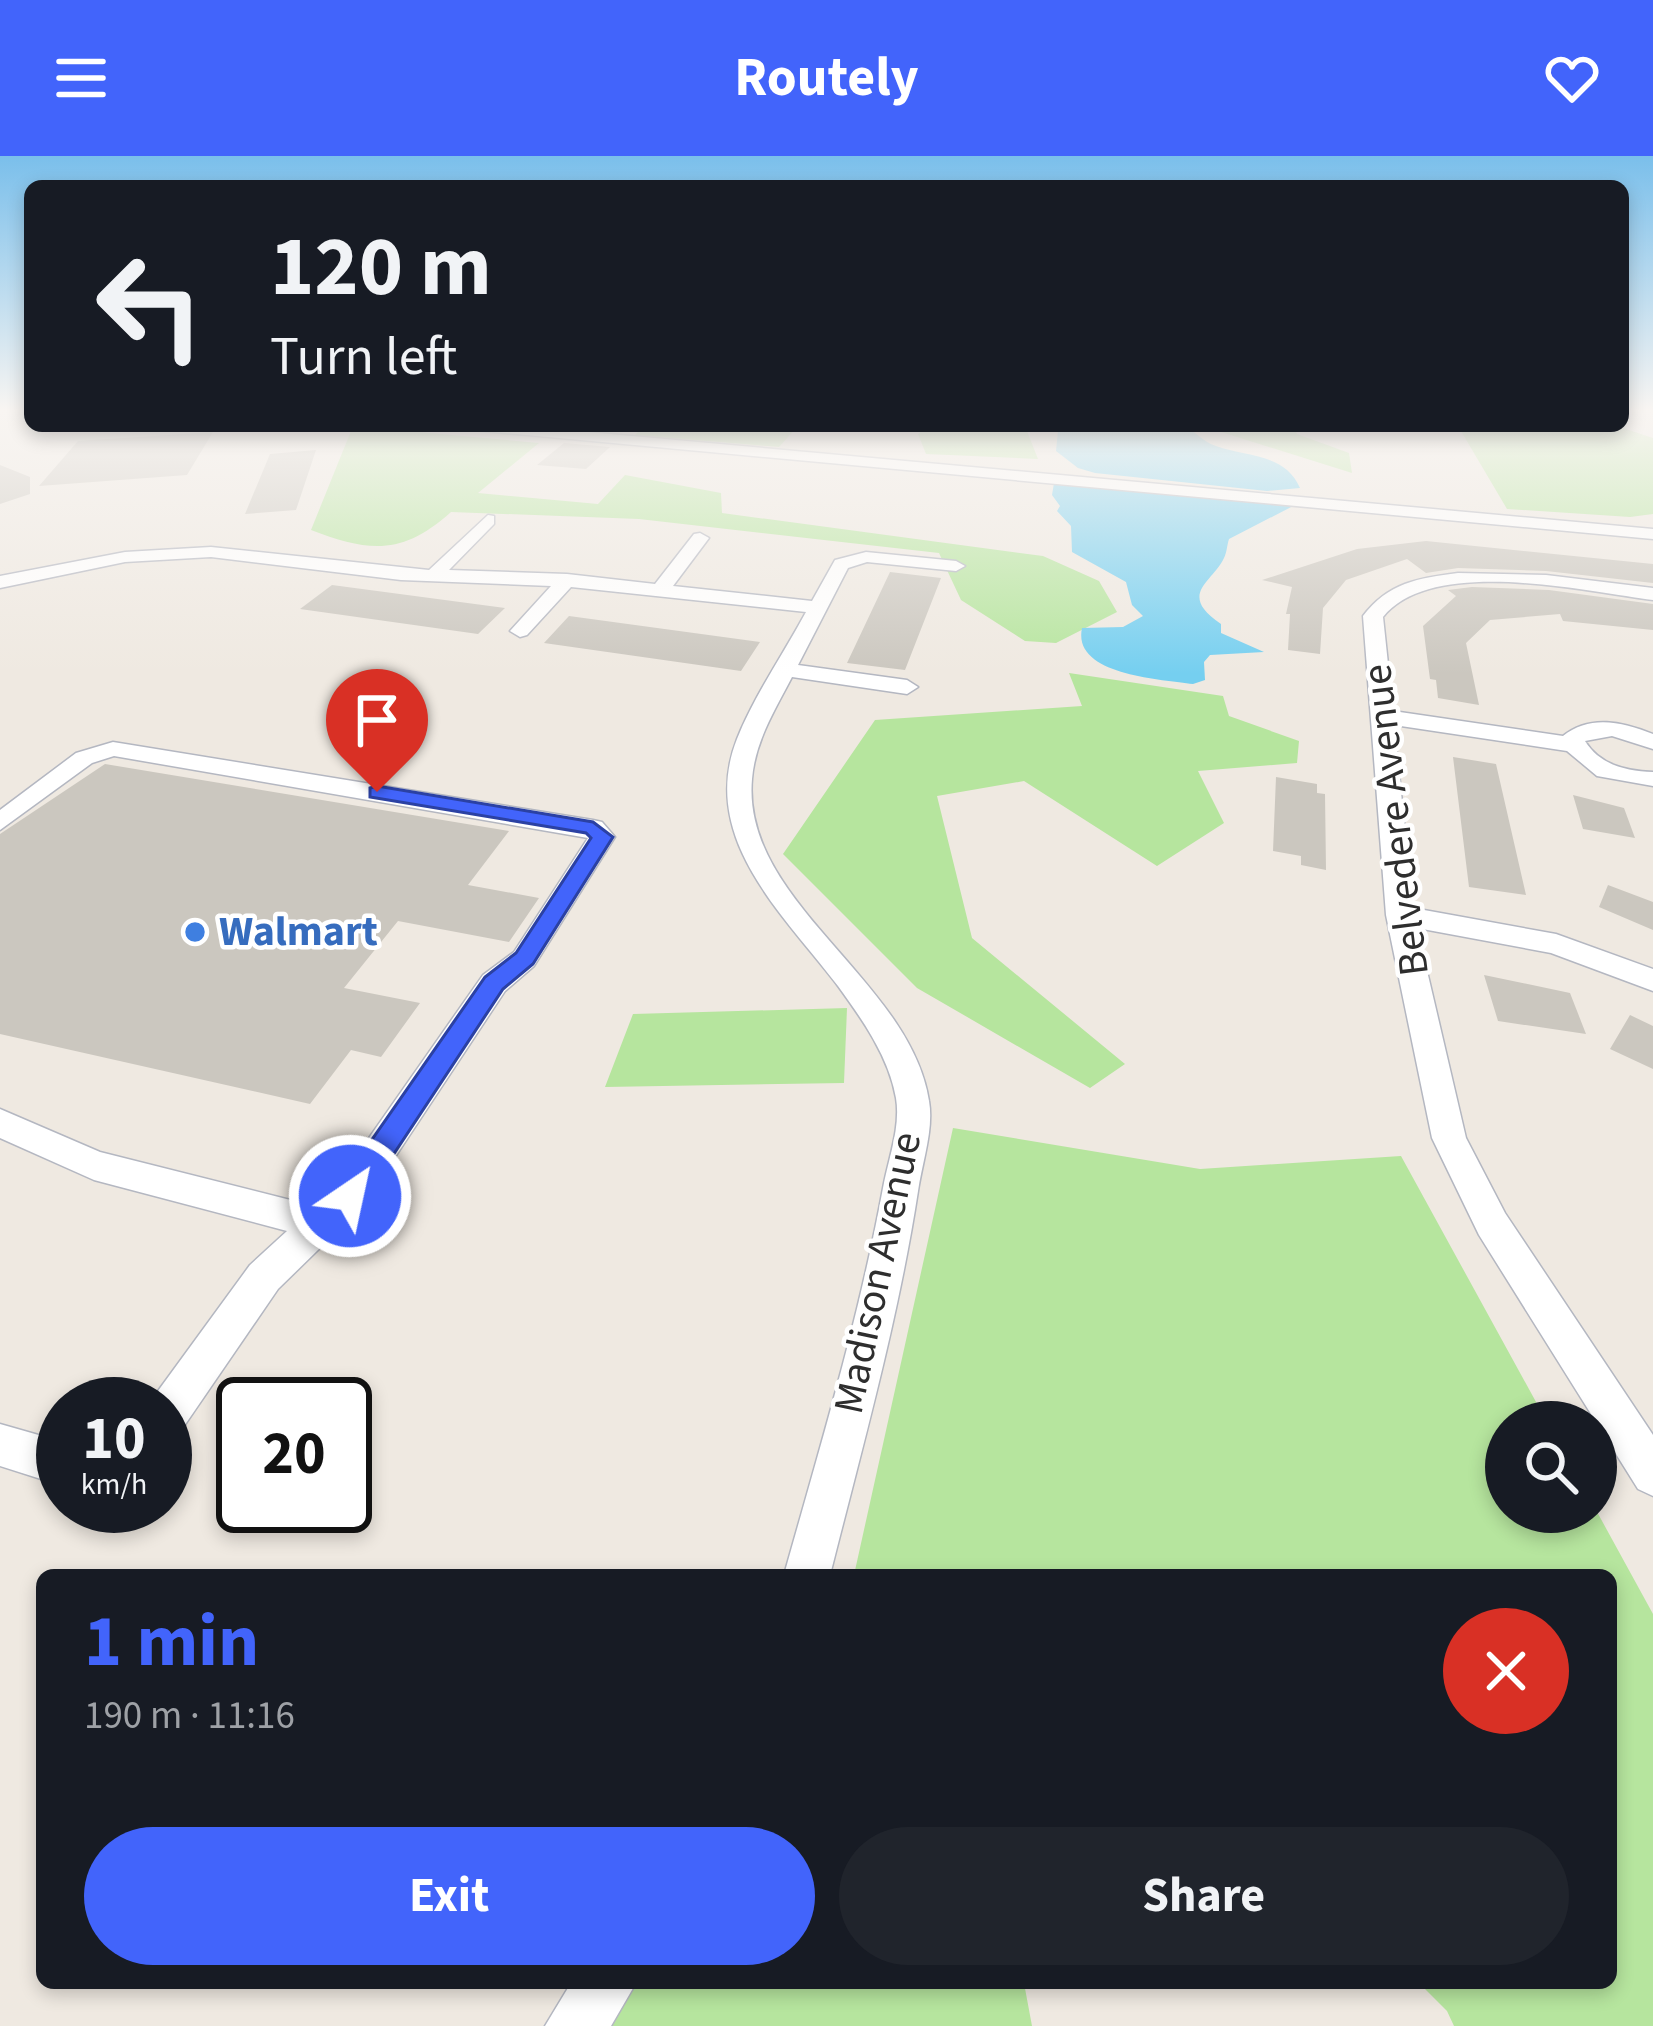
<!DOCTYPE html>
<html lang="en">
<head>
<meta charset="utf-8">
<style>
  body { margin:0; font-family:"Source Sans 3",sans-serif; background:#20242c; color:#f1f3f6; height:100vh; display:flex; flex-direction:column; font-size:45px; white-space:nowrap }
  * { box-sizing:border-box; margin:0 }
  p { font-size:39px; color:#9ea1a6 }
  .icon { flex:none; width:66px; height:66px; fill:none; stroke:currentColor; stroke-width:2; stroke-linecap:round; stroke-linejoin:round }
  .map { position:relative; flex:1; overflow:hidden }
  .side { position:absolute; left:36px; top:1413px; width:1581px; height:420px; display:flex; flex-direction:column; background:#171b24; border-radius:18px; box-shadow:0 6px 18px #0003 }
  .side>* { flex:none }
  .hud { position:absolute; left:24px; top:24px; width:1605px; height:252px; border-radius:18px; box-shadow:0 6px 18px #0003; background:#171b24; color:#f1f3f6; overflow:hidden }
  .tools { position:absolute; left:1485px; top:1245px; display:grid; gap:24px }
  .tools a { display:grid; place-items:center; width:132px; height:132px; border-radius:50%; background:#171b24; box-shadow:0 6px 18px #0003; font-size:60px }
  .speed { position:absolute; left:36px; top:1221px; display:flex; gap:24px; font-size:60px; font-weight:700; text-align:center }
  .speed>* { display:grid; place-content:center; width:156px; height:156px; border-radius:50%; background:#171b24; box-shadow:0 6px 18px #0003; line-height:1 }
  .speed small { font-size:30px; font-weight:400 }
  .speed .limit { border:6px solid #111; border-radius:18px; background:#fff; color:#111 }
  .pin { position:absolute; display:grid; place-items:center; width:102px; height:102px; color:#fff; margin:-123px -51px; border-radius:50% 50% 50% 0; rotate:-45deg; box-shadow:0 0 12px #0007 }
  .pin .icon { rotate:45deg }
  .me { position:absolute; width:132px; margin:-66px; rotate:34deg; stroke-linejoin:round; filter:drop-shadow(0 0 9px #0008) }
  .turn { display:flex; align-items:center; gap:42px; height:252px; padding:0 48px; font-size:54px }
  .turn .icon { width:156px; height:156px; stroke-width:2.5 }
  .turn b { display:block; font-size:84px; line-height:102px }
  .round { display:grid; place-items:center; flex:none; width:126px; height:126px; border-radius:63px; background:#20242c }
  .head { display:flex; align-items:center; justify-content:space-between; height:204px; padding:0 48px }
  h1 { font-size:72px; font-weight:700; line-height:90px; color:#4264fb }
  .cta { display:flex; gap:24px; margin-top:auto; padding:24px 48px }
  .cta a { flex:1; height:138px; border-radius:72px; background:#4264fb; color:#fff; font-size:48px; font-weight:700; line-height:138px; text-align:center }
  .cta a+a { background:#20242c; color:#f1f3f6 }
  header { display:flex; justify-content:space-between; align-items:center; height:156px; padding:0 48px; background:#4264fb; color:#fff; font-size:54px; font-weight:700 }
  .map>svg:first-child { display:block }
  .green { fill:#b6e59e }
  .water { fill:#75cff0 }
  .building { fill:#cbc7bf }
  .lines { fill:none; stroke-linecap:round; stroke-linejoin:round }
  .minor-casing { stroke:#b4b7c1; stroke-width:3 }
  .minor { fill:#fff; fill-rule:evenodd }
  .route { fill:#4264fb; stroke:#2b41a3; stroke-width:3 }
  .shop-dot { fill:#3f7fe0; stroke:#fff; stroke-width:4.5 }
  .labels { text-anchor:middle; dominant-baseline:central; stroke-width:9; stroke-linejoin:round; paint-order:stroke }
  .street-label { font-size:42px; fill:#2e2e2e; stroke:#fff }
  .shop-label { font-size:42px; font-weight:bold; fill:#366cbe; stroke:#fff; text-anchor:start }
</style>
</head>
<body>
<header><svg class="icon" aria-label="menu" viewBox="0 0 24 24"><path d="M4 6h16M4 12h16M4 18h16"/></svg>Routely<svg class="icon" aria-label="heart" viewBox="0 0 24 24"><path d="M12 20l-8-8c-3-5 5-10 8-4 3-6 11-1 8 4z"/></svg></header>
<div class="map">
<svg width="1653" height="1870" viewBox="0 0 1653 1870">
  <rect width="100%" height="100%" fill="#efe9e1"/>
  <!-- green -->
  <path class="green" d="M353,270L539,287L478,337L598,348L625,319L721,337L722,357L1043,400L1099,425L1117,456L1056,487L1025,485L961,444L939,397L639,363L451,356C402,400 369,396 311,374Z
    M644,270H798L779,291L635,279Z
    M929,270H1025L1038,303L926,298L918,278Z
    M1202,270H1292L1297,278L1349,297L1352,317Z
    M1458,270H1617L1653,282V358L1630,361L1507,353Z
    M1069,517L1223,540L1229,560L1299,585L1297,607L1198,615L1224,667L1157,710L1024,625L937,640L972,782L1125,908L1090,932L917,832L783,698L875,564L1082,550Z
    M847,852L844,927L605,931L633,858Z
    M953,972L1200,1013L1401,1000L1547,1266H1506V1356L1596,1354L1653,1458V1870H1454L1447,1855L1419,1827H1611V1419H854Z
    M626,1827H1024L1032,1870H596Z"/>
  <!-- water -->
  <path class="water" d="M1053,270H1183C1196,275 1203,286 1216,290C1246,301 1285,297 1300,332L1267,335L1095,317L1078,312L1056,295L1058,275Z
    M1054,327L1297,348L1229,383C1227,389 1227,396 1224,402C1212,427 1177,438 1221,468V477L1264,496L1210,499L1204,506L1205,524L1193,528C1160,523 1072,519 1082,472L1123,471L1143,460L1132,449L1126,426L1072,396L1071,370L1057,355L1060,350L1052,339Z"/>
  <!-- building -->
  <path class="building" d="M213,276L187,319L39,330L78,285Z
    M564,287L610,291L586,313L537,309Z
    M316,294L296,354L245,358L270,298Z
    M0,309L30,321V338L0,348Z
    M1426,385L1653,408V427L1546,415L1458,412L1426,417L1407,403L1346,424L1323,452L1320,498L1288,494L1290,458H1286L1292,431L1262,424L1357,393Z
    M890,416L941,422L905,514L847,507Z
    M332,429L505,452L478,478L300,453Z
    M1472,431L1549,434L1653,448V474L1563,465L1560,458L1490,464L1466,487L1479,549L1438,542L1436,524L1430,523L1423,470L1456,440L1448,434Z
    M569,460L760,486L741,515L544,487Z
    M1453,601L1496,608L1526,739L1469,731Z
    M105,608L509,675L468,729L539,742L509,786L398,765L344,832L420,847L381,901L351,894L310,948L0,878V678Z
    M1276,621L1317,628V637L1325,638L1326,714L1301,709V700L1273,695Z
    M1573,639L1624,652L1635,682L1583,673Z
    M1608,729L1653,746V774L1599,751Z
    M1484,819L1570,837L1586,878L1498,865Z
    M1630,859L1653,870V913L1610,893Z"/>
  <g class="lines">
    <defs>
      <path id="minor" d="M466,270H521L1653,373V383L473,274Z
        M488,359L494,360V368L449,414L567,418L655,428L694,378L700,377L709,382L673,430L812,445L835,404L866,396L956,405L965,410L956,415L867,406L848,412L798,509L907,524L918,531L907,538L792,521C775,554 755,585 752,623C741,746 910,823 929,945C934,973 922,1007 918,1035C898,1165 862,1292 830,1419H784C820,1291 859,1163 883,1032C888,1004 901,971 896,942C889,901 862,863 838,830C784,759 698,682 737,583C754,540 784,497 806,456L571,431L527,479L520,481L510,475L551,430L401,424L211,401L125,406L0,432V420L125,396L211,391L429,414Z
        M1458,417L1546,419L1653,432V444C1583,435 1432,400 1383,461L1393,555L1563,580C1590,558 1623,566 1653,578V593L1612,580L1585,585C1600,609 1626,615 1653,616V630L1597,620L1567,595L1394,569L1413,752L1556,778L1653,813V835L1551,797L1417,772L1466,982L1505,1057L1653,1279V1340L1638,1333L1479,1079L1432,982L1386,759L1363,460C1388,427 1418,422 1458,417Z
        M113,586L593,664L602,666L615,681L534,810L505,835L362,1051L278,1133L180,1276L165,1282V1248L150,1246L250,1109L287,1075L94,1024L0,982V953L100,996L314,1050L336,1029L483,819L514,796L588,682L114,600L92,607L0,674V654L76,597Z
        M0,1268L63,1286V1330L0,1310Z
        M571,1827H636L611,1870H545Z"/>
    </defs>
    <!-- minor casing -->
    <use href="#minor" class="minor-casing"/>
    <!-- minor -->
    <use href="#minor" class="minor"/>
  </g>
  <!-- sky -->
  <linearGradient id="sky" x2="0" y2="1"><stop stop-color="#7abfeb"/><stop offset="0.49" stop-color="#f8f5f2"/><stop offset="1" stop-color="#f8f5f2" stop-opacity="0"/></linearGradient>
  <rect width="1653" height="518" fill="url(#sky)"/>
  <!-- route -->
  <path class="route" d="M377,630L593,666L613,681L533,808L503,833L360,1049L350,1053L339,1049L335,1040L339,1031L485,821L516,797L591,682L586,677L370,641V632Z"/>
  <!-- markers -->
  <circle class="shop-dot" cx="195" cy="776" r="12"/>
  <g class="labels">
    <!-- street labels -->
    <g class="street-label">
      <text transform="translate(1396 664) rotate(-97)">Belvedere Avenue</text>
      <text transform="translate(878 1117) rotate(-78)">Madison Avenue</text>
    </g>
    <!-- shop labels -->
    <g class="shop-label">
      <text x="219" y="776">Walmart</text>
    </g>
  </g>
</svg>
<div class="tools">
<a><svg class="icon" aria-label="search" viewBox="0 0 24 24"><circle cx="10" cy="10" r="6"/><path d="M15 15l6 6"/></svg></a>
</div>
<div class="speed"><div>10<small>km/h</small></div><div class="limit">20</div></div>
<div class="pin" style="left:377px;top:636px;background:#d93025"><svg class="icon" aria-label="arrive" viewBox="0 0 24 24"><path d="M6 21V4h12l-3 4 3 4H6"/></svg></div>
<svg class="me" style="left:350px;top:1040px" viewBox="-20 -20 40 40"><circle r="17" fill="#4264fb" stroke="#fff" stroke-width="3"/><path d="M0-11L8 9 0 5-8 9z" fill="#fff"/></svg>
<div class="hud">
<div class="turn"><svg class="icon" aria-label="left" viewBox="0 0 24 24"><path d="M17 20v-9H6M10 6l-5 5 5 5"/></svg><div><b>120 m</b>Turn left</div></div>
</div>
<section class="side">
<div class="head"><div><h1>1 min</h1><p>190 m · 11:16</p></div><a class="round" style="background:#d93025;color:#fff"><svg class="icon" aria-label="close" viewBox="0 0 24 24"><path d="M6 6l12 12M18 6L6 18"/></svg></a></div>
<div class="cta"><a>Exit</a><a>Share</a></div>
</section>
</div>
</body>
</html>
